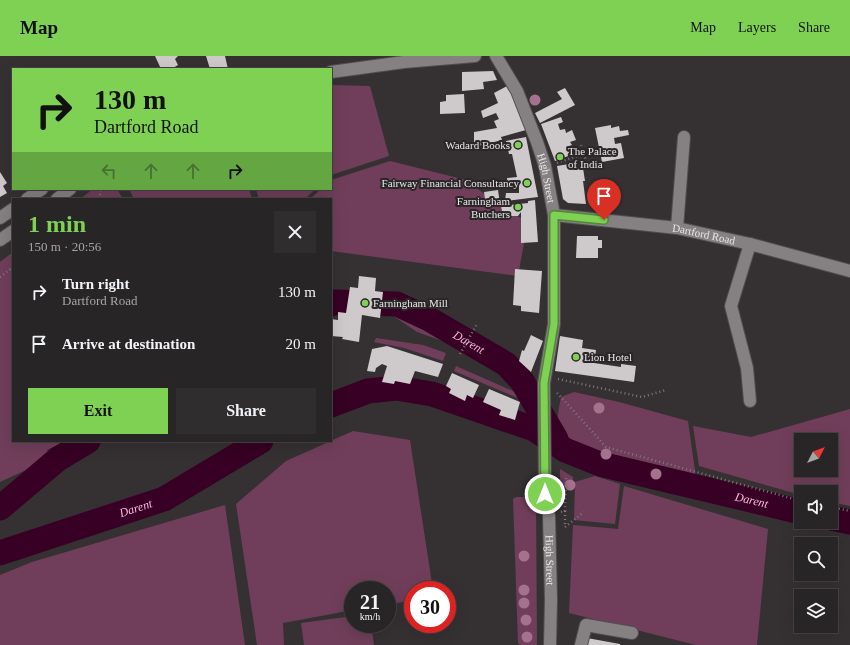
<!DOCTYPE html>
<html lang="en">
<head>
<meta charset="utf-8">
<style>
  body { margin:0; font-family:"Times New Roman",serif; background:#302d2e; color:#f1f3f6; height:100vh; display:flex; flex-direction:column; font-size:15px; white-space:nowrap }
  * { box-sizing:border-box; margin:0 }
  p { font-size:13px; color:#a5a5a7 }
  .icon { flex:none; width:22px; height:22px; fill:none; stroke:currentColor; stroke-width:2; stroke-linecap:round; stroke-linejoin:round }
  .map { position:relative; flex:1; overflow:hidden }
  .panel { position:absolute; left:12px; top:142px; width:320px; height:244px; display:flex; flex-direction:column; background:#282526; border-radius:0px; box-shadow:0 4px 16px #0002,0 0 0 1px #444243 }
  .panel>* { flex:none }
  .banner { position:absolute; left:12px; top:12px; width:320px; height:122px; border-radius:0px; box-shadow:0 4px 16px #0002,0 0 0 1px #444243; background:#7ed153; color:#111; overflow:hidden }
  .needle { width:26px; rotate:48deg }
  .tools { position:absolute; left:794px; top:377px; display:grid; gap:8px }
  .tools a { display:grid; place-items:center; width:44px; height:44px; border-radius:0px; background:#282526; box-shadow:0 4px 16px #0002,0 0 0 1px #444243; font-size:20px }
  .speed { position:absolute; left:344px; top:525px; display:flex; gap:8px; font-size:20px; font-weight:700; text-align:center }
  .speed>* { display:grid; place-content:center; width:52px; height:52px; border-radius:50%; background:#282526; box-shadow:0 4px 16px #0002,0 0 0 1px #444243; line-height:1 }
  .speed small { font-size:10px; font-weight:400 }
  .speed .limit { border:6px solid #d22; background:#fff; color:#111 }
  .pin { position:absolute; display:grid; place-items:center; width:34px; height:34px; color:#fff; margin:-41px -17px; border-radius:50% 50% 50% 0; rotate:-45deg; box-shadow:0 0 4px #0007 }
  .pin .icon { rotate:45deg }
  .me { position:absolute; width:44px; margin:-22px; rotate:0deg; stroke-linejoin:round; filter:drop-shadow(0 0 3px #0008) }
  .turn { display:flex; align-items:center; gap:14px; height:84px; padding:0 16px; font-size:18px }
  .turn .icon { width:52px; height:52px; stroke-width:2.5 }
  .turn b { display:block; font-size:28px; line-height:34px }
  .lanes { display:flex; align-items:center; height:38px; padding:0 16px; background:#0003; justify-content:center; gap:20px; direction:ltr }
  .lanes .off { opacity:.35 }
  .round { display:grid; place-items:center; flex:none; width:42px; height:42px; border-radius:0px; background:#302d2e }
  .headline { display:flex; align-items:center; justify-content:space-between; height:68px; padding:0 16px }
  h1 { font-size:24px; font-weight:700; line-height:30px; color:#7ed153 }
  .primary-button { display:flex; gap:8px; margin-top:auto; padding:8px 16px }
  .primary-button a { flex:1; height:46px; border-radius:0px; background:#7ed153; color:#111; font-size:16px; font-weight:700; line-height:46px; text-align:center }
  .primary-button a+a { background:#302d2e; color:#f1f3f6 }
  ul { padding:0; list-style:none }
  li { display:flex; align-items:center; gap:12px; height:52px; padding:0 16px }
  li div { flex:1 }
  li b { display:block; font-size:15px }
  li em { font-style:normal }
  header { display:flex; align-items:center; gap:24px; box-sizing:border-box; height:56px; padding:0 20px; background:#7ed153; color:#111 }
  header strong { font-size:19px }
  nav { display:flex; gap:22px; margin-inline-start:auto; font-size:14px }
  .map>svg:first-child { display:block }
  .green { fill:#703e5a; fill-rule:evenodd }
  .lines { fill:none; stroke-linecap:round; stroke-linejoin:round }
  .river { stroke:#370024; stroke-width:25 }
  .building { fill:#cec9cb }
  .minor-casing { stroke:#524e50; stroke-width:14 }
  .path { stroke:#7c787a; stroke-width:2.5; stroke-dasharray:1 3; stroke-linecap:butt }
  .minor { stroke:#858082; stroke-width:12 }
  .tree { fill:#a4728d }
  .route-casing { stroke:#528836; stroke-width:10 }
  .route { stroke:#7ed153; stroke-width:7 }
  .poi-dot { fill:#7ed153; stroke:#2b2729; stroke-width:1.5 }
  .labels { text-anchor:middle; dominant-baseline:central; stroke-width:4; stroke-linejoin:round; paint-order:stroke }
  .poi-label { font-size:11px; fill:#e8e5e7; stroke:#2b2729; text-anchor:end }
  .street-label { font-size:11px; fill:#e8e5e7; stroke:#2b2729 }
  .water-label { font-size:12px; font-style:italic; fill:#fab8db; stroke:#2b2729 }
</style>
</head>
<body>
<header>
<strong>Map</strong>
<nav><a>Map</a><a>Layers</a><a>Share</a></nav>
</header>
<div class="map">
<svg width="850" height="589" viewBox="0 0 850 589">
  <rect width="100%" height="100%" fill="#353133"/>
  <!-- green -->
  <path class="green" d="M331,29L370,30L389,100L331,119Z
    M390,105L466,124L508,156L528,165L518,220L331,195V143H310L321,133H331V124Z
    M93,133H117L123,143H80Z
    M129,133H249L252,143H134Z
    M256,133H315L305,143H259Z
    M13,196V385H66L47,394L50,403L0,426V206Z
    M390,253L406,262L465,282L460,291L417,276L389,257Z
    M376,282L423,289L446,297L443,305L404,292L374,286Z
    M469,285L505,308L518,320L516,321L502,315L501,310L485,301L481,303L465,294Z
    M456,310L522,339L520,343L454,315Z
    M574,336L619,346L688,365L696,422C668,416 573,401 561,377C555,366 559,352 561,341Z
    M850,353V450L831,446V436H801V439L699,410L693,370L751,381ZM801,384H831V414H801Z
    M353,375L410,384L433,534H413V544L387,549V534H353V554L283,567L284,589H257L236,448L286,405Z
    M560,413L573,421V432L560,431Z
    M595,420L620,428L615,468L574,464L575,426Z
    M624,430L768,473L757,589H696L569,557L573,469L618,473Z
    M516,441H532L536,444L537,589H520L518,587L513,443Z
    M225,449L245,589H0V519L32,506Z
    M353,560V568H371L374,589H304L301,567Z"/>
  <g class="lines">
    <!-- river -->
    <g class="river">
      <path id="s1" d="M331,248L335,246L397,248L429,263L506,308L522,325L556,383"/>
      <path id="s2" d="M331,349L368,335L396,332L432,338L534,373L565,394L600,408L801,456"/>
      <path d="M0,452L58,403L88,385"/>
      <path d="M831,462L850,466"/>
      <path id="s3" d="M0,497L164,443L261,385"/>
    </g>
  </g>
  <!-- building -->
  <path class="building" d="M155,0H178L175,3L178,9L173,12L174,13H161Z
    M206,0H225L228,13H210Z
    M493,15L497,24L483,26L484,33L462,35V16Z
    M509,29L526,74L501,81L502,84L474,91V76L497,72L494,65L499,63L496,57L483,62L481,55L498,47L494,37Z
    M565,32L575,49L540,67L535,57L562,43L557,36Z
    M464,38L465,57L440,58V46L446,45V39Z
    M561,61L563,66L558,68L560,74L565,73L566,77L572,74L576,84L570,86L572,89L566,91L567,93L573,91L576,97L555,105L541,68Z
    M611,69V72L619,70L620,75L628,74L629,79L614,82L615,88L621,87L624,102L602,106L595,72Z
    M526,81L538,141L505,145L506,137H519V128L508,129L507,122L517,121L512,98H509L506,85Z
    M575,107L576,113L583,112L585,125H583L586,148L568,147L563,143L557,110Z
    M0,116L7,127L3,130L7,137L0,141Z
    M498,134L500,148L486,150L484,136Z
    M535,144L538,186L521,187V156L518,160H503L501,150L528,147V145Z
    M577,180H598V184H602V192H598V202H576Z
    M515,213L542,215L539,257L521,255V250L513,249Z
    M359,220L376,222L375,235L383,236L380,262L362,259L359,286L342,283L343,281L331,280V263L338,264V256L346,257L350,231L358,232Z
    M531,279L543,285L531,316L519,305L522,294L524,295Z
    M560,280L583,284L582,292L596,294L594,307L621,311V308L636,310L634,326L555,315Z
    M387,290L443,308L438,321L415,315L410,328L395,325L394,328L382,326L387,310L382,308L376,312L375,316L367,315L372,293Z
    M452,317L479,329L473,342L467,339L465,345L449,337L451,333L446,330Z
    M489,333L520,346L515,364L499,359L501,354L483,346Z
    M587,582L620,588V589H585Z"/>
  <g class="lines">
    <defs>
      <g id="minor">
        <path id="s4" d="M496,0L517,35L537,86L545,110L554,159V268L544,327L545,438L549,460L551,543L550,589"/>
        <path d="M331,16L404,6L475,0"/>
        <path d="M27,143L42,133"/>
        <path d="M57,143L70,133"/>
        <path id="s5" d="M554,159L677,172L750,188L850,215"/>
        <path d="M0,162L13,153"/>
        <path d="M677,172L684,81"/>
        <path d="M0,184L13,175"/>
        <path d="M750,188L731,250L747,312L750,345"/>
        <path d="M581,589L586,569L632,577"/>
      </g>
    </defs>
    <!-- minor casing -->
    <use href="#minor" class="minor-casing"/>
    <!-- path -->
    <path class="path" d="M583,98L586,104
      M557,107L583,98L581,89
      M99,143L101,133
      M0,221L13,211
      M460,298L477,268
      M558,323L642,341L666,334
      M557,337L573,354L606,391L801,445
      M831,451L850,455
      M565,455V471L584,456
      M561,456L565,455L566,422"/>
    <!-- minor -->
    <use href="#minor" class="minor"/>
  </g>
  <!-- trees -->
  <g class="tree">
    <circle cx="535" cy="44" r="5.5"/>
    <circle cx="599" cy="352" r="5.5"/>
    <circle cx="606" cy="398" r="5.5"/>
    <circle cx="656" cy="418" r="5.5"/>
    <circle cx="570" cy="429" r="5.5"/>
    <circle cx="524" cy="500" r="5.5"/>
    <circle cx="524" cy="534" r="5.5"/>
    <circle cx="524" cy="547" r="5.5"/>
    <circle cx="526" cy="564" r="5.5"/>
    <circle cx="527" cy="581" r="5.5"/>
  </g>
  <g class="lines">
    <defs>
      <path id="route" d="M545,438L544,327L554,268V159L604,164"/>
    </defs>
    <!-- route casing -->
    <use href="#route" class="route-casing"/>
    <!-- route -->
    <use href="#route" class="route"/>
  </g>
  <!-- markers -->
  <g class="poi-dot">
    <circle cx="518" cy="89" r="4"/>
    <circle cx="560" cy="101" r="4"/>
    <circle cx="527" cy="127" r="4"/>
    <circle cx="518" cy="151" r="4"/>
    <circle cx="365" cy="247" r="4"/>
    <circle cx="576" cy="301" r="4"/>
  </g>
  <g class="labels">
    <!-- poi labels -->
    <g class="poi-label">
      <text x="510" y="89">Wadard Books</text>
      <text x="568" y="95" text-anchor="start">The Palace<tspan x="568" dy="13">of India</tspan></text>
      <text x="519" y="127">Fairway Financial Consultancy</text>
      <text x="510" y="145">Farningham<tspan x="510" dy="13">Butchers</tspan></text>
      <text x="373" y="247" text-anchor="start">Farningham Mill</text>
      <text x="584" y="301" text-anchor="start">Lion Hotel</text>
    </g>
    <!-- street labels -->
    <g class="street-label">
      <text stroke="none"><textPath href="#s4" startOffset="133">High Street</textPath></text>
      <text stroke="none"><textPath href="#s5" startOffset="151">Dartford Road</textPath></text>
      <text stroke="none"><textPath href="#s4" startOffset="517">High Street</textPath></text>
    </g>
    <!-- water labels -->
    <g class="water-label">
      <text stroke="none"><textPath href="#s1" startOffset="148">Darent</textPath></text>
      <text stroke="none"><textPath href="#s2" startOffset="443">Darent</textPath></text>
      <text stroke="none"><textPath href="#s3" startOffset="143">Darent</textPath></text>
    </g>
  </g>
</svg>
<div class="tools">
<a><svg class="needle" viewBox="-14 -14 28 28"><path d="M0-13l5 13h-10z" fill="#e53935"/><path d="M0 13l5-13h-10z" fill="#a5a5a7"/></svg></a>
<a><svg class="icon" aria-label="sound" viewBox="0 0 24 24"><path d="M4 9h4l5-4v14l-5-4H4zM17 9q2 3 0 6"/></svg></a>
<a><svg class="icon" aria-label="search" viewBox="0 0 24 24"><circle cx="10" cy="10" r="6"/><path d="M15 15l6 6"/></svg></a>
<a><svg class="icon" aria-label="layers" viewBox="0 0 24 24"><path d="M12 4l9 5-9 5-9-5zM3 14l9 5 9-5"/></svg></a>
</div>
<div class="speed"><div>21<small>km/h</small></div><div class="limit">30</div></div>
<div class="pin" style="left:604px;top:164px;background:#d93025"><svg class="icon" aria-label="arrive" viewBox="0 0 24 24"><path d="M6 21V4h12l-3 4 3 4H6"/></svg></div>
<svg class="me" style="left:545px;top:438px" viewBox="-20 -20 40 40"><circle r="17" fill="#7ed153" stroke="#fff" stroke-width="3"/><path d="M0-11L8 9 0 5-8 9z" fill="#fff"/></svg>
<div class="banner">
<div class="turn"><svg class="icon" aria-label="right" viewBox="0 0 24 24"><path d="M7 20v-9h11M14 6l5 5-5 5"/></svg><div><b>130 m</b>Dartford Road</div></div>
<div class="lanes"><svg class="icon off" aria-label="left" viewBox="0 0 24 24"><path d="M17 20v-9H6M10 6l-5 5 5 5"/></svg><svg class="icon off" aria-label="ahead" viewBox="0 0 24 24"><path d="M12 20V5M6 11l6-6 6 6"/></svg><svg class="icon off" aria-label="ahead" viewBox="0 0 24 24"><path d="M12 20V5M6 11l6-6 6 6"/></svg><svg class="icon" aria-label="right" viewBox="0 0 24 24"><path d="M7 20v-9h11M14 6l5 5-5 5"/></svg></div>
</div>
<section class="panel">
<div class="headline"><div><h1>1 min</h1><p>150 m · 20:56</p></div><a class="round"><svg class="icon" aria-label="close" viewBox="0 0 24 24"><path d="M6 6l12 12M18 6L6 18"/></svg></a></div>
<ul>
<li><svg class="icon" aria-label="right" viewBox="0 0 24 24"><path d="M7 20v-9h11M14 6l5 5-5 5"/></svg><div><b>Turn right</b><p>Dartford Road</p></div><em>130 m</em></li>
<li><svg class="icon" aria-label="arrive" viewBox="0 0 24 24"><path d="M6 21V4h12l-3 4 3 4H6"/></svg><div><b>Arrive at destination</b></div><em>20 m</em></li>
</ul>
<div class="primary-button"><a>Exit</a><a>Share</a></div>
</section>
</div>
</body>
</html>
